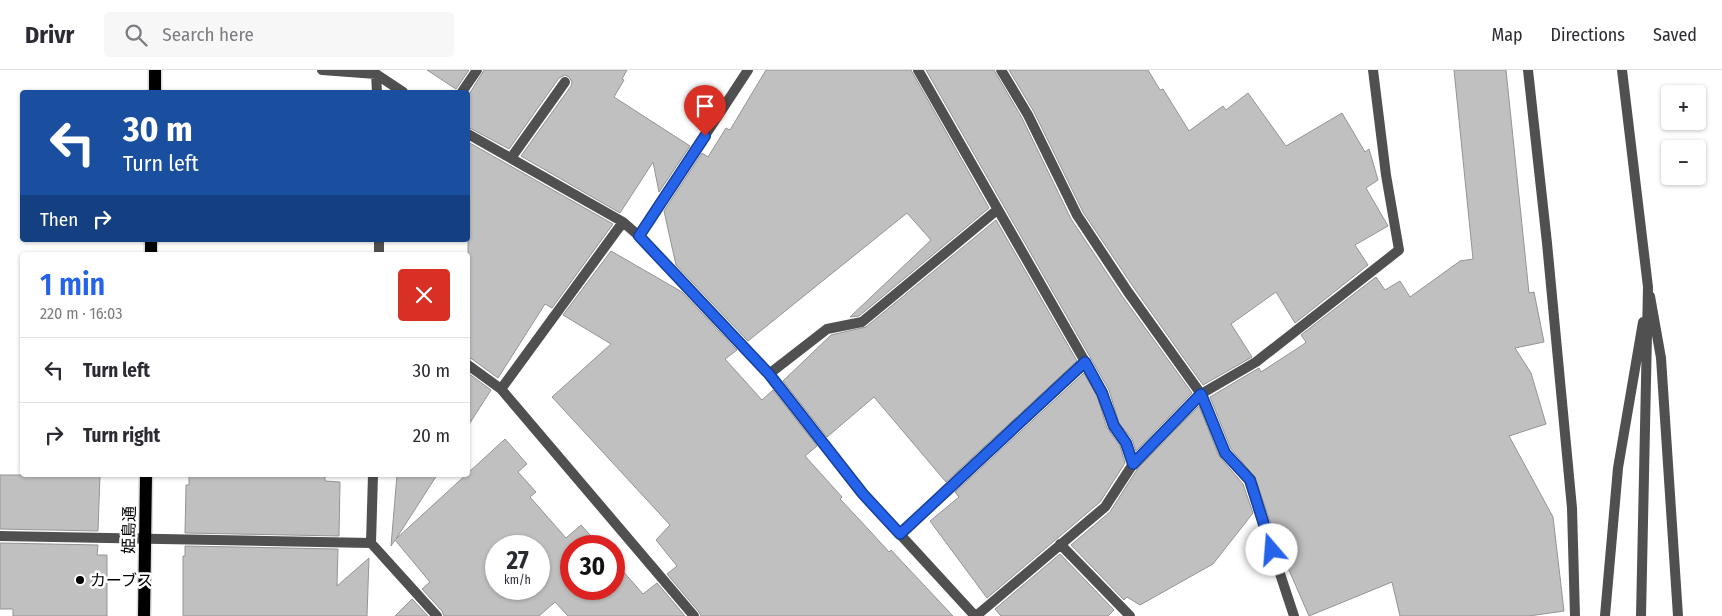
<!DOCTYPE html>
<html lang="en">
<head>
<meta charset="utf-8">
<style>
  body { margin:0; font-family:"Fira Sans Condensed","Noto Sans JP",sans-serif; background:#f7f7f7; color:#2b2b33; height:100vh; display:flex; flex-direction:column; font-size:19px; white-space:nowrap }
  * { box-sizing:border-box; margin:0 }
  p { font-size:16px; color:#7c7c81 }
  .icon { flex:none; width:28px; height:28px; fill:none; stroke:currentColor; stroke-width:2; stroke-linecap:round; stroke-linejoin:round }
  .map { position:relative; flex:1; overflow:hidden }
  .panel { position:absolute; left:20px; top:182px; width:450px; height:225px; display:flex; flex-direction:column; background:#fff; border-radius:5px; box-shadow:0 1px 4px #0004 }
  .panel>* { flex:none }
  .guide { position:absolute; left:20px; top:20px; width:450px; height:152px; border-radius:5px; box-shadow:0 1px 4px #0004; background:#1a4fa0; color:#fff; overflow:hidden }
  .tools { position:absolute; left:1661px; top:15px; display:grid; gap:10px }
  .tools a { display:grid; place-items:center; width:45px; height:45px; border-radius:5px; background:#fff; box-shadow:0 1px 4px #0004; font-size:25px }
  .speed { position:absolute; left:485px; top:465px; display:flex; gap:10px; font-size:25px; font-weight:700; text-align:center }
  .speed>* { display:grid; place-content:center; width:65px; height:65px; border-radius:50%; background:#fff; box-shadow:0 1px 4px #0004; line-height:1 }
  .speed small { font-size:12px; font-weight:400 }
  .speed .limit { border:8px solid #d22; background:#fff; color:#111 }
  .pin { position:absolute; display:grid; place-items:center; width:42px; height:42px; color:#fff; margin:-51px -21px; border-radius:50% 50% 50% 0; rotate:-45deg; box-shadow:0 0 5px #0007 }
  .pin .icon { rotate:45deg }
  .me { position:absolute; width:55px; margin:-28px; rotate:342deg; stroke-linejoin:round; filter:drop-shadow(0 0 4px #0008) }
  .turn { display:flex; align-items:center; gap:18px; height:105px; padding:0 20px; font-size:22px }
  .turn .icon { width:65px; height:65px; stroke-width:2.5 }
  .turn b { display:block; font-size:35px; line-height:42px }
  .then { display:flex; align-items:center; height:48px; padding:0 20px; background:#0003; gap:10px; font-size:19px }
  .round { display:grid; place-items:center; flex:none; width:52px; height:52px; border-radius:5px; background:#f7f7f7 }
  .headline { display:flex; align-items:center; justify-content:space-between; height:85px; padding:0 20px }
  h1 { font-size:30px; font-weight:600; line-height:38px; color:#2563eb }
  ul { padding:0; list-style:none }
  li { display:flex; align-items:center; gap:15px; height:65px; padding:0 20px; border-top:1px solid #e1e1e2 }
  li div { flex:1 }
  li b { display:block; font-size:19px }
  li em { font-style:normal }
  header { display:flex; align-items:center; gap:30px; box-sizing:border-box; height:70px; padding:0 25px; background:#fff; border-bottom:1px solid #e1e1e2 }
  header strong { font-size:24px }
  nav { display:flex; gap:28px; margin-inline-start:auto; font-size:18px }
  .search { width:350px; height:45px; background:#f7f7f7; display:flex; align-items:center; gap:12px; box-sizing:border-box; padding:0 18px; border-radius:5px; color:#7c7c81; font-size:19px }
  .map>svg:first-child { display:block }
  .building { fill:#c0c0c0; stroke:#949494; fill-rule:evenodd }
  .lines { fill:none; stroke-linecap:round; stroke-linejoin:round }
  .primary-casing { stroke:#dbdbdb; stroke-width:15 }
  .lane { stroke:#505050; stroke-width:10 }
  .street { stroke:#505050; stroke-width:10 }
  .primary { stroke:#000; stroke-width:12 }
  .route-casing { stroke:#184099; stroke-width:12 }
  .route { stroke:#2563eb; stroke-width:9 }
  .poi-dot { fill:#000; stroke:#fff; stroke-width:2 }
  .labels { text-anchor:middle; dominant-baseline:central; stroke-width:5; stroke-linejoin:round; paint-order:stroke }
  .street-label { font-size:16px; fill:#000; stroke:#fff }
  .poi-label { font-size:16px; fill:#000; stroke:#fff; text-anchor:start }
</style>
</head>
<body>
<header>
<strong>Drivr</strong>
<div class="search"><svg class="icon" aria-label="search" viewBox="0 0 24 24"><circle cx="10" cy="10" r="6"/><path d="M15 15l6 6"/></svg>Search here</div>
<nav><a>Map</a><a>Directions</a><a>Saved</a></nav>
</header>
<div class="map">
<svg width="1722" height="546" viewBox="0 0 1722 546">
  <rect width="100%" height="100%" fill="#fff"/>
  <!-- building -->
  <path class="building" d="M427,0H469L456,19Z
    M484,0H627L622,9L624,10L614,27L690,76L659,122L653,92L620,143L521,86L571,16L572,12L569,7L565,5L559,8L509,79L468,57V26Z
    M766,0H911L989,138L859,246L850,247L931,170L907,143L748,271L676,195L664,141L702,83L708,87L726,58L730,60Z
    M926,0H994L1022,48L1071,149L1122,226L1192,323L1136,381L1132,369L1119,353L1109,320Z
    M1009,0H1148L1160,20L1163,19L1189,61L1223,36L1226,40L1248,23L1286,76L1342,43L1365,82L1369,79L1378,110L1366,118L1388,156L1355,175L1368,195L1295,253L1276,222L1231,254L1252,287L1203,315L1134,218L1083,142L1034,42Z
    M1454,0H1506L1529,223L1534,222L1544,272L1515,278L1531,303L1546,354L1509,366L1553,447L1564,541L1529,546H1400L1392,512L1309,546L1278,475L1255,407L1231,379L1210,327L1259,298L1261,302L1304,274L1306,272L1301,265L1376,207L1385,220L1400,211L1410,227L1460,191L1473,189Z
    M468,72L613,154L552,238L545,234L498,308L472,289L468,288Z
    M996,150L1077,291L946,412L874,327L827,367L783,311L831,265L866,257Z
    M611,181L682,222L737,280L725,289L762,330L773,320L817,376L805,386L842,427L840,429L870,461L889,482L891,480L953,546H701L699,542L667,504L677,496L656,470L670,455L552,327L611,274L563,245Z
    M468,303L491,320L468,356Z
    M1084,303L1097,326L1107,358L1120,376L1125,393L1100,432L987,528L930,451L959,427L955,422Z
    M1199,336L1219,386L1243,414L1253,443L1213,494L1140,535L1127,527L1124,530L1071,475L1110,442L1138,398Z
    M505,369L527,394L518,402L536,422L530,427L566,468L581,455L600,476H571V519H614V491L643,524L657,513L685,546H568L555,532L539,546H444L442,541L422,519L430,512L395,470L391,476L397,405H437L396,469ZM496,476H539V519H496Z
    M0,405H100L98,461L0,459Z
    M189,405H325V411L340,412L339,466L185,463L186,415H189Z
    M0,473L98,475L97,485H107V546H13V539H0Z
    M185,476L338,479L337,516L369,488L367,546H183V486H185Z
    M1060,484L1114,540L1108,546H1001L995,539Z
    M412,529L428,546H395Z"/>
  <g class="lines">
    <defs>
      <path id="primary" d="M155,22V0
        M151,185V170
        M144,546L146,405"/>
    </defs>
    <!-- primary casing -->
    <use href="#primary" class="primary-casing"/>
    <!-- lane -->
    <path class="lane" d="M511,88L565,12
      M1650,226L1661,288L1678,546"/>
    <!-- street -->
    <path class="street" d="M322,0L376,4L377,22
      M918,0L1103,323L1113,356L1126,373L1133,394L1105,437L976,546
      M1001,0L1028,45L1077,145L1128,222L1201,324L1225,383L1249,410L1294,546
      M1528,0L1547,173L1572,438L1575,546
      M1622,0L1648,217L1641,546
      M376,4L403,22
      M462,22L477,0
      M468,64L623,152L639,166L769,304L863,424L975,546
      M639,166L748,0
      M379,170V185
      M468,295L501,319L694,546
      M769,304L827,259L862,252L997,140
      M501,319L623,152
      M1133,394L1201,324L1256,292L1399,180L1386,105L1373,0
      M373,405L371,473L437,546
      M900,464L1085,293
      M0,466L371,473
      M1060,474L1130,546
      M1605,546L1618,398L1643,252"/>
    <!-- primary -->
    <use href="#primary" class="primary"/>
  </g>
  <g class="lines">
    <defs>
      <path id="route" d="M705,66L639,166L769,304L863,424L900,464L1085,292L1102,323L1114,356L1126,373L1133,394L1201,324L1225,383L1250,410L1272,480"/>
    </defs>
    <!-- route casing -->
    <use href="#route" class="route-casing"/>
    <!-- route -->
    <use href="#route" class="route"/>
  </g>
  <!-- markers -->
  <circle class="poi-dot" cx="80" cy="510" r="5"/>
  <g class="labels">
    <!-- street labels -->
    <g class="street-label">
      <text transform="translate(129 460) rotate(-89)">姫島通</text>
    </g>
    <!-- poi labels -->
    <g class="poi-label">
      <text x="90" y="510">カーブス</text>
    </g>
  </g>
</svg>
<div class="tools">
<a>+</a>
<a>−</a>
</div>
<div class="speed"><div>27<small>km/h</small></div><div class="limit">30</div></div>
<div class="pin" style="left:705px;top:66px;background:#d93025"><svg class="icon" aria-label="arrive" viewBox="0 0 24 24"><path d="M6 21V4h12l-3 4 3 4H6"/></svg></div>
<svg class="me" style="left:1272px;top:480px" viewBox="-20 -20 40 40"><circle r="19" fill="#fff"/><path d="M0-13L10 11 0 6-10 11z" fill="#2563eb"/></svg>
<div class="guide">
<div class="turn"><svg class="icon" aria-label="left" viewBox="0 0 24 24"><path d="M17 20v-9H6M10 6l-5 5 5 5"/></svg><div><b>30 m</b>Turn left</div></div>
<div class="then">Then<svg class="icon" aria-label="right" viewBox="0 0 24 24"><path d="M7 20v-9h11M14 6l5 5-5 5"/></svg></div>
</div>
<section class="panel">
<div class="headline"><div><h1>1 min</h1><p>220 m · 16:03</p></div><a class="round" style="background:#d93025;color:#fff"><svg class="icon" aria-label="close" viewBox="0 0 24 24"><path d="M6 6l12 12M18 6L6 18"/></svg></a></div>
<ul>
<li><svg class="icon" aria-label="left" viewBox="0 0 24 24"><path d="M17 20v-9H6M10 6l-5 5 5 5"/></svg><div><b>Turn left</b></div><em>30 m</em></li>
<li><svg class="icon" aria-label="right" viewBox="0 0 24 24"><path d="M7 20v-9h11M14 6l5 5-5 5"/></svg><div><b>Turn right</b></div><em>20 m</em></li>
</ul>
</section>
</div>
</body>
</html>
